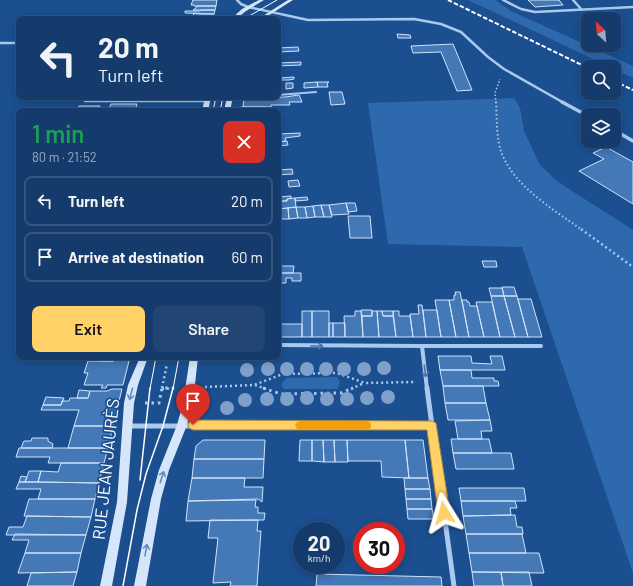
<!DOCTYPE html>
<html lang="en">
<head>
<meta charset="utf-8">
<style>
  body { margin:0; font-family:Barlow,sans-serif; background:#214673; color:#f1f3f6; height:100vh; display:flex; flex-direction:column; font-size:15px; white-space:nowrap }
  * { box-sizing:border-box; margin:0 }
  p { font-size:13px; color:#9dadc1 }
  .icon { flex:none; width:22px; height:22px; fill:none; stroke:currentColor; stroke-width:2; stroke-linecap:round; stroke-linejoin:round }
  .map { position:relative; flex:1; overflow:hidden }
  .details { position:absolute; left:16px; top:108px; width:265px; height:252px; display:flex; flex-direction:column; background:#143b6b; border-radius:8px; box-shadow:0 2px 10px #0003,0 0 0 1px #33557e }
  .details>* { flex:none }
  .hud { position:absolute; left:16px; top:16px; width:265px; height:84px; border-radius:8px; box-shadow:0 2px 10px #0003,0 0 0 1px #33557e; background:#143b6b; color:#f1f3f6; overflow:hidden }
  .needle { width:26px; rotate:334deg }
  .buttons { position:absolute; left:581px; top:12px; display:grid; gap:8px }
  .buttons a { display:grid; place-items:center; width:40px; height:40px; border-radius:8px; background:#143b6b; box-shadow:0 2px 10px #0003,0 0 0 1px #33557e; font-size:20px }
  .speed { position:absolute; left:293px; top:522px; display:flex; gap:8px; font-size:20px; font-weight:700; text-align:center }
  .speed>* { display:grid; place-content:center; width:52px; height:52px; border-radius:50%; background:#143b6b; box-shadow:0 2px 10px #0003,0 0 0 1px #33557e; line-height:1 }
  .speed small { font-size:10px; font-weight:400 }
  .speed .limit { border:6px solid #d22; background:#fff; color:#111 }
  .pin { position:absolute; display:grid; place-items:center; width:34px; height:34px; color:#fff; margin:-41px -17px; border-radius:50% 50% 50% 0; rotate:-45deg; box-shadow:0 0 4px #0007 }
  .pin .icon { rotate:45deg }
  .me { position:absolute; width:44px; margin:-22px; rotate:352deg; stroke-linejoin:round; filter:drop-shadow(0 0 3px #0008) }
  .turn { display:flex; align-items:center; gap:14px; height:84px; padding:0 16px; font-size:18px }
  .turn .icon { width:52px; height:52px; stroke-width:2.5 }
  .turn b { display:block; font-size:28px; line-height:34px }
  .round { display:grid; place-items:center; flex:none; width:42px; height:42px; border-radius:8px; background:#214673 }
  .overview { display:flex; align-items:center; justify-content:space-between; height:68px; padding:0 16px }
  h1 { font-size:24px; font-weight:600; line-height:30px; color:#1e9e55 }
  .button { display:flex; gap:8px; margin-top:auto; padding:8px 16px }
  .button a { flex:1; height:46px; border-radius:8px; background:#ffd166; color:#111; font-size:16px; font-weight:600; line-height:46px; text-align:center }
  .button a+a { background:#214673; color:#f1f3f6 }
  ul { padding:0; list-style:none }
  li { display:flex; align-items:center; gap:12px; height:50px; margin:0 8px 6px; padding:0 8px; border:2px solid #33557e; border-radius:8px }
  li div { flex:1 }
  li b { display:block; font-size:15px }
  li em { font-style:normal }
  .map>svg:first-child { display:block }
  .green { fill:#2e69ad }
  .building { fill:#4478b7; stroke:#cfe3fa }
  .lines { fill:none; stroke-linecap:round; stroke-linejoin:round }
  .path-far3 { stroke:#a9c9ee; stroke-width:1.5; stroke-dasharray:1.5 2; stroke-linecap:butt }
  .path-far2 { stroke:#a9c9ee; stroke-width:2; stroke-dasharray:1.5 2.5; stroke-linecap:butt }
  .path-far1 { stroke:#a9c9ee; stroke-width:2.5; stroke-dasharray:2 3; stroke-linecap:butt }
  .path { stroke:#a9c9ee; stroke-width:3; stroke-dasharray:2.5 4; stroke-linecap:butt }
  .lane { stroke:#a9c9ee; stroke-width:2 }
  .street-far3 { stroke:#a9c9ee; stroke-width:2.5 }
  .street-far2 { stroke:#a9c9ee; stroke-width:3.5 }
  .street-far1 { stroke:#a9c9ee; stroke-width:4 }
  .street { stroke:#a9c9ee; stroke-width:5 }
  .secondary { fill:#d6e6fa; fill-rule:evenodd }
  .tram-far1 { stroke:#fff; stroke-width:1 }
  .tram { stroke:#fff; stroke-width:1.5 }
  .rail { stroke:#fff; stroke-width:2; stroke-dasharray:4.5 2; stroke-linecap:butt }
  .tree { fill:#7ea0ca }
  .oneway { stroke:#4674ac }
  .oneway2 { stroke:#668bba }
  .route { fill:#ffd166; stroke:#a68842 }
  .slow { fill:#f59e0b }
  .labels { text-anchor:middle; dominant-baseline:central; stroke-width:3.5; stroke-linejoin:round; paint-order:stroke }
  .near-street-label { font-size:17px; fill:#fff; stroke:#1b4f8f }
</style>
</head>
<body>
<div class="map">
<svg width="633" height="586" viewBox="0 0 633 586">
  <rect width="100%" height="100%" fill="#1b4f8f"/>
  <!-- green -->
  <path class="green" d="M468,0H495L511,11L633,66V78L614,69V67H610Z
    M514,98L520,108L524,131L540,165L558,182L633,230V573L522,247L388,244L368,103Z
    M337,377C340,382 341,384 337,389H284L281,385L286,378Z"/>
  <!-- building -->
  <path class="building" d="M193,0H217L216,6H194V5H191Z
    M528,0H559L563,5L535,7Z
    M197,6H216L215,10H193L195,9Z
    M201,10H215L214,14L185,13V11H200Z
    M194,13L200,14H214L213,17H198L193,16Z
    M198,17H213V19H182L198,18Z
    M397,34L410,35L411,38H398Z
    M453,44L472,90L457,91L441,52L413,53L411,46Z
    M298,47L299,51L278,52V48Z
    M301,62V65L278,66V63Z
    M294,77V79L289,80H280V84H278V78Z
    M317,82L318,87L304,88V83Z
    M317,82H329L327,83L328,87H318Z
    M286,83H293V88L286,89Z
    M329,92H342L345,104L331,105Z
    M299,95L302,102H289L290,105H271V107H243L244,98L285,97Z
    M174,97H195V99H174Z
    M111,104H137L135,111H108Z
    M79,106H100L98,111H77Z
    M241,107H266L265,111H241Z
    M158,108H183L182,111H157Z
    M300,133V136L285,138L286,141L278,142V134Z
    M287,141L288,145L279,146V151H278V142Z
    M606,147L633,162V204L579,171L604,159L593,153Z
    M292,169L293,174L278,175V170Z
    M298,180L300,186L289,187L288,181Z
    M291,196V198L287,199V201H279L278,197Z
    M307,197L308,200L295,201V198Z
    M295,198L296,207L278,209V201H287V199Z
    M346,203H355L357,211L348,212Z
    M346,203L349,214L332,215L329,205Z
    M321,205L324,217H315L313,206Z
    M321,205H329L332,217H324Z
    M313,206L315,217L307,218L305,207Z
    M296,207H305L307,218H298Z
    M296,207L298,218L289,219L288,208Z
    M288,208L289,219H280L279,209Z
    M348,216H370L372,238H350Z
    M482,261H496L497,267H484Z
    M278,266H294L293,273H278Z
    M278,273H301V281H292V278H286V283H278Z
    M502,287H514L517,296H504Z
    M489,288H502L504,296H491Z
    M455,292H460L469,337H456L449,300H454V295H456Z
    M491,296H504L515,337H500Z
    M504,296H517L528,337H515Z
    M518,299H531L542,337H528Z
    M435,300H449L456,337H441Z
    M462,300H467V302H469L470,306H477L484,337H469Z
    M476,302H492L500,337H484Z
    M418,305H422L426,337H413L410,314H419Z
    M361,310H372V316H362Z
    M423,310H437L441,337H426Z
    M302,311H312V337H302Z
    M312,311H329V337H312Z
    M355,311H361L363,337H345L344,316H355Z
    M372,311H377L379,337H363L362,316H372Z
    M377,311H382L383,316H393L396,337H379Z
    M382,311H393V316H383Z
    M393,311H399V316H410L413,337H396Z
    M329,323H333V337H329Z
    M333,323H345V337H333Z
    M278,324H302V337H278Z
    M438,356H471L472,363L492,364L490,356H502L505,370H440Z
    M100,357H115L114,361H99Z
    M115,357H130L123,385H107L106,388H101L103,385H84L88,373H84L88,361H114Z
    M440,370H471L472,378H494V381H498L499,386H443Z
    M443,386H483L486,403H445Z
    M112,389H122L113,426H74L79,410H41L43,405H61L62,401H69L70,398H88L90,391H107Z
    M79,390L90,391L88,398H77Z
    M46,397L64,398L61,405H43Z
    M445,403H486L490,420H448Z
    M490,420L492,431H481L482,439H458L455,421Z
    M74,426H113L108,448H68Z
    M32,438H48V441L53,444L52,448H21L24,441H31Z
    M451,439H489L492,453H453Z
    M203,440H265L264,459H194L196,446Z
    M300,440H312V461H299Z
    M312,440H323L324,462L312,461Z
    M323,440H334L335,462H324Z
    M334,440H347L348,462H335Z
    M347,440H405L409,478L382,477L381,461H348Z
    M405,440H423L428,478H409Z
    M19,448H108L104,463H48L50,457H16Z
    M453,453H511L514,469H456Z
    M194,459H264L263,478H192Z
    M61,463H104L99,483L38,482L41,471L58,472Z
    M29,471H41L38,482H25Z
    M21,476L27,477L25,482H19Z
    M192,478H245L244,487H263L262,502L258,499L188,501Z
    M404,478H428L430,489H405Z
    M19,482H38L99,483L95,499H38L41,489H16Z
    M459,488H524L526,501H461Z
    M405,489H430L431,499H406Z
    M29,499H95L91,517L24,516Z
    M406,499H431L432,509H407Z
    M256,500L255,507H258V513H265L264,520L186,521L188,501Z
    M461,501H515L517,508H510L511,515L463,516Z
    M407,509H432L434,519H408Z
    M515,515L517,527H522L523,534H466L463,516Z
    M27,516L91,517L86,535H6L9,527H23Z
    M210,520H258L257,531H261L257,586H230L231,582L213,583L218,538H208Z
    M15,534L86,535L81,553H25L29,540H12Z
    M466,534H522L526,553H469Z
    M25,553H81L77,572L18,573Z
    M469,553H539L544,573L472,572Z
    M77,572L73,586H27L31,573Z
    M472,572H501L503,586H474Z
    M501,572H529L532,586H503Z
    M317,574L441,577L442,586H316Z"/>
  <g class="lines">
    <!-- path-far3 -->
    <path class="path-far3" d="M496,103L495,93L500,79"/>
    <!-- path-far2 -->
    <path class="path-far2" d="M496,102C497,118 496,139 502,154C516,188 553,209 582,230"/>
    <!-- path-far1 -->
    <path class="path-far1" d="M581,229L633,267
      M255,385L266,389
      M205,387L254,385L283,374L337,373L365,383L414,382
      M162,388L167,364
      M162,389L176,388
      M351,389L364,383"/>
    <!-- path -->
    <path class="path" d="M263,388L281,394L341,393L353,388
      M145,403H159L162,388H176"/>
    <!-- lane -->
    <path class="lane" d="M278,95L316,92"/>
    <!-- street-far3 -->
    <path class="street-far3" d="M237,0L241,4L248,7L308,20L414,19L441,24L461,32L488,57L504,69L564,103
      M503,0L521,9L535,12L633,7
      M573,0L582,10
      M0,43H19
      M85,101H207"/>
    <!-- street-far2 -->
    <path class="street-far2" d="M562,102L588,116
      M614,130L633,141"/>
    <!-- street-far1 -->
    <path class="street-far1" d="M278,345L422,346L427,389
      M422,346H541"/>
    <!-- street -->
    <path class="street" d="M127,426H432L427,388
      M432,426L454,586"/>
    <!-- secondary -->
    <path class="secondary" d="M259,0H264L246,11L236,19H231L242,9Z
      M288,0H293L263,19H258Z
      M205,97H211L208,111H202Z
      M227,97H233L230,111H224Z
      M140,357H148L138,385L134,403L127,502L112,586H100L117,502L124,403L128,385Z
      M190,357H198L193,403L187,425L169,470L161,499L146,586H134L151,499L159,470L177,425L183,403Z"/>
    <!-- tram-far1 -->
    <path class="tram-far1" d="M244,19L277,0
      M213,111L216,97
      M220,111L223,97
      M150,389L156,357
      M173,389L179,357"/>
    <!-- tram -->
    <path class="tram" d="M140,480L150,388
      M123,586L137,510L146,474L163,426L173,388"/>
    <!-- rail -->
    <path class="rail" d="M448,0L588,68
      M614,81L633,90"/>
  </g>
  <!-- trees -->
  <g class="tree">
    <circle cx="384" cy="368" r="7"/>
    <circle cx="268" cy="369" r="7"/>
    <circle cx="287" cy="369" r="7"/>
    <circle cx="307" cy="369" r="7"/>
    <circle cx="326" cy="369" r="7"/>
    <circle cx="344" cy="369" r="7"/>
    <circle cx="364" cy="369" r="7"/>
    <circle cx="247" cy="370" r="7"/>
    <circle cx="388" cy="397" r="7"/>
    <circle cx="307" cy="398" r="7"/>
    <circle cx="367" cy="398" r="7"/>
    <circle cx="267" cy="399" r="7"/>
    <circle cx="287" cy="399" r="7"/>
    <circle cx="327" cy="399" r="7"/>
    <circle cx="347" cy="399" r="7"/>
    <circle cx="245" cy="400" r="7"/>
    <circle cx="227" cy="408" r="7"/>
  </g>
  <!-- one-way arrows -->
  <defs><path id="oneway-shaft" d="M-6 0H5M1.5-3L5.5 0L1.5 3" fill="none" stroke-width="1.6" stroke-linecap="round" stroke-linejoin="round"/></defs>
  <g class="oneway">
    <use href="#oneway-shaft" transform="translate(317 346)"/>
    <use href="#oneway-shaft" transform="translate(425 371) rotate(83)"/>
  </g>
  <g class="oneway2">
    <use href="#oneway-shaft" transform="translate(131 394) rotate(104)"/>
    <use href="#oneway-shaft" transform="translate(162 477) rotate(-72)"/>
    <use href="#oneway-shaft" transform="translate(146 550) rotate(-80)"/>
  </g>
  <!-- route -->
  <path class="route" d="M193,420L432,421L436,423L450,513L448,517L444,519L440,517L438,513L427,430H193L189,428L188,425L189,422Z"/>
  <!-- slow -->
  <path class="slow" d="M300,421H366L370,422L371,426L370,429L366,430H300L297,429L295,425L297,422Z"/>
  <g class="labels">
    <!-- near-street labels -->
    <g class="near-street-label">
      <text transform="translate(105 469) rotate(-84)">RUE JEAN JAURÈS</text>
    </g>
  </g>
</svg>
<div class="buttons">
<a><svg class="needle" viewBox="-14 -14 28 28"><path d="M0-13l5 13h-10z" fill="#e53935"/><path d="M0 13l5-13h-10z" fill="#9dadc1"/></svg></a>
<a><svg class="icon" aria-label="search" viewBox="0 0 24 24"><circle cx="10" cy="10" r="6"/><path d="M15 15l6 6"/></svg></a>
<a><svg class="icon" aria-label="layers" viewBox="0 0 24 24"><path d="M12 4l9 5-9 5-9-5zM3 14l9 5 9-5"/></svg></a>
</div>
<div class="speed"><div>20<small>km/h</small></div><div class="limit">30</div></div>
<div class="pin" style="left:193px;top:425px;background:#d93025"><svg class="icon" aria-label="arrive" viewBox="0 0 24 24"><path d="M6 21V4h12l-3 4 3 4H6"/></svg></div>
<svg class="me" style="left:444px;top:513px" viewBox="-20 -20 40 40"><path d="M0-17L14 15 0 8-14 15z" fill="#ffd166" stroke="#fff" stroke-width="4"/></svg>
<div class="hud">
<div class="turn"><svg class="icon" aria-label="left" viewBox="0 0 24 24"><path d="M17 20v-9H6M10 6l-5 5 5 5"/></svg><div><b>20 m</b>Turn left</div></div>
</div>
<section class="details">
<div class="overview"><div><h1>1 min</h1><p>80 m · 21:52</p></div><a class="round" style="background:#d93025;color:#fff"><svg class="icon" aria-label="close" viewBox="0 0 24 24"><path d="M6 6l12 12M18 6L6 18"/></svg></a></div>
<ul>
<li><svg class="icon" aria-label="left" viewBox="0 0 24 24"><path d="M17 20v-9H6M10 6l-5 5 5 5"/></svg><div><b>Turn left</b></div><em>20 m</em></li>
<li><svg class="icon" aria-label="arrive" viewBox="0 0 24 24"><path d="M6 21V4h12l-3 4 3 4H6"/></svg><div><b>Arrive at destination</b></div><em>60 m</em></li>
</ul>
<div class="button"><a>Exit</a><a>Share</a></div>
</section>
</div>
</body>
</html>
